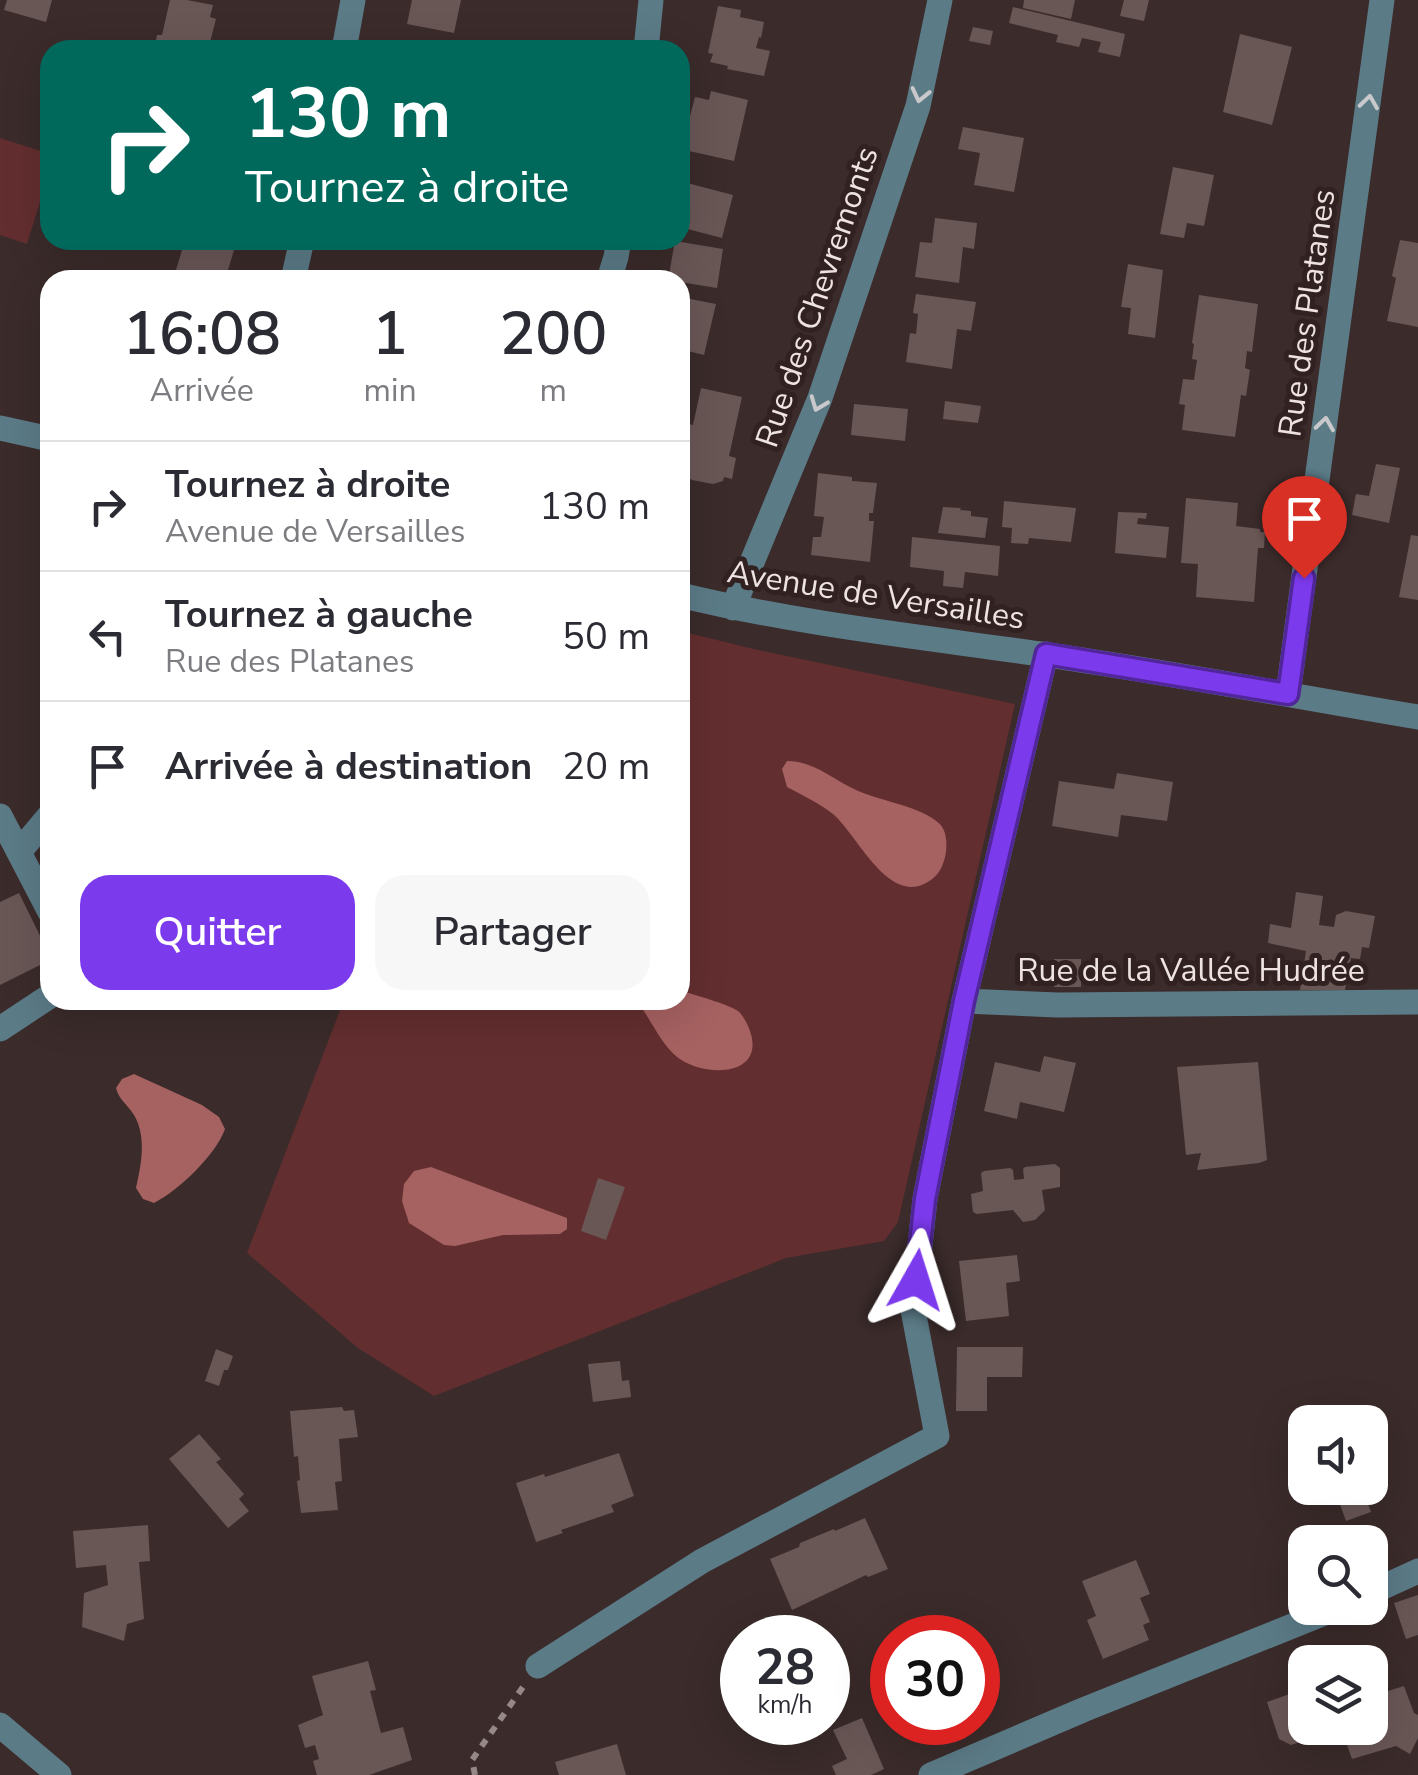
<!DOCTYPE html>
<html lang="fr">
<head>
<meta charset="utf-8">
<style>
  body { margin:0; font-family:"Nunito Sans",sans-serif; background:#f7f7f7; color:#2b2b33; height:100vh; display:flex; flex-direction:column; font-size:38px; white-space:nowrap }
  * { box-sizing:border-box; margin:0 }
  p { font-size:32px; color:#7c7c81 }
  .icon { flex:none; width:55px; height:55px; fill:none; stroke:currentColor; stroke-width:2; stroke-linecap:round; stroke-linejoin:round }
  .map { position:relative; flex:1; overflow:hidden }
  .drawer { position:absolute; left:40px; top:270px; width:650px; height:740px; display:flex; flex-direction:column; background:#fff; border-radius:30px; box-shadow:0 10px 40px #0002 }
  .drawer>* { flex:none }
  .hud { position:absolute; left:40px; top:40px; width:650px; height:210px; border-radius:30px; box-shadow:0 10px 40px #0002; background:#00695c; color:#fff; overflow:hidden }
  .fabs { position:absolute; left:1288px; top:1405px; display:grid; gap:20px }
  .fabs a { display:grid; place-items:center; width:100px; height:100px; border-radius:20px; background:#fff; box-shadow:0 10px 40px #0002; font-size:50px }
  .speed { position:absolute; left:720px; top:1615px; display:flex; gap:20px; font-size:50px; font-weight:700; text-align:center }
  .speed>* { display:grid; place-content:center; width:130px; height:130px; border-radius:50%; background:#fff; box-shadow:0 10px 40px #0002; line-height:1 }
  .speed small { font-size:25px; font-weight:400 }
  .speed .limit { border:15px solid #d22; background:#fff; color:#111 }
  .pin { position:absolute; display:grid; place-items:center; width:85px; height:85px; color:#fff; margin:-102px -42px; border-radius:50% 50% 50% 0; rotate:-45deg; box-shadow:0 0 10px #0007 }
  .pin .icon { rotate:45deg }
  .me { position:absolute; width:110px; margin:-55px; rotate:6deg; stroke-linejoin:round; filter:drop-shadow(0 0 8px #0008) }
  .turn { display:flex; align-items:center; gap:35px; height:210px; padding:0 40px; font-size:45px }
  .turn .icon { width:130px; height:130px; stroke-width:2.5 }
  .turn b { display:block; font-size:70px; line-height:85px }
  .eta { display:flex; justify-content:space-evenly; align-items:center; height:170px; text-align:center }
  .eta b { font-size:60px; font-weight:600; line-height:70px }
  .button { display:flex; gap:20px; margin-top:auto; padding:20px 40px }
  .button a { flex:1; height:115px; border-radius:30px; background:#7c3aed; color:#fff; font-size:40px; font-weight:600; line-height:115px; text-align:center }
  .button a+a { background:#f7f7f7; color:#2b2b33 }
  ul { padding:0; list-style:none }
  li { display:flex; align-items:center; gap:30px; height:130px; padding:0 40px; border-top:2px solid #e1e1e2 }
  li div { flex:1 }
  li b { display:block; font-size:38px }
  li em { font-style:normal }
  .map>svg:first-child { display:block }
  .green { fill:#632e2f }
  .water { fill:#a66161 }
  .building { fill:#695756 }
  .lines { fill:none; stroke-linecap:round; stroke-linejoin:round }
  .path { stroke:#958887; stroke-width:6; stroke-dasharray:8 8; stroke-linecap:butt }
  .minor { stroke:#5b7b87; stroke-width:25 }
  .oneway { stroke:#c9c9cb }
  .route-casing { stroke:#51269a; stroke-width:25 }
  .route { stroke:#7c3aed; stroke-width:18 }
  .labels { text-anchor:middle; dominant-baseline:central; stroke-width:10; stroke-linejoin:round; paint-order:stroke }
  .street-label { font-size:32px; fill:#eee3e2; stroke:#312121 }
</style>
</head>
<body>
<div class="map">
<svg width="1418" height="1775" viewBox="0 0 1418 1775">
  <rect width="100%" height="100%" fill="#3b2b2b"/>
  <!-- green -->
  <path class="green" d="M0,138L50,154V169L27,244L0,235Z
    M680,631L758,650L1015,704L898,1222L884,1241L786,1258L434,1396L358,1348L247,1253L344,1000H680Z"/>
  <!-- water -->
  <path class="water" d="M787,761C814,761 832,779 856,790C880,801 914,805 935,820C942,825 945,830 946,839C948,853 943,872 931,880C890,910 857,834 833,814C819,803 802,795 787,787L782,769Z
    M680,990C694,995 728,1004 738,1011C743,1015 748,1025 750,1031C765,1075 710,1077 683,1061C662,1049 651,1018 636,1000H680Z
    M134,1074L202,1105L219,1117L225,1129C215,1156 179,1190 154,1203L143,1199L136,1188C141,1165 147,1137 134,1115C128,1105 119,1100 116,1088L122,1079Z
    M431,1167L567,1218V1229L560,1234L503,1235L455,1246L444,1245L409,1223L402,1201L404,1184L414,1171Z"/>
  <!-- building -->
  <path class="building" d="M7,0H52L46,22L4,10Z
    M170,0H187L213,5L210,17L216,19L209,46H205L204,50H154L157,35H162Z
    M412,0H461L454,33L407,24Z
    M1024,0H1075L1071,19L1023,8Z
    M1124,0H1149L1144,21L1120,16Z
    M718,6L741,10L740,17L764,22L761,38L759,37L756,48L770,51L764,76L727,69L728,66L710,62L713,54L708,53Z
    M1013,7L1125,34L1120,57L1098,52L1101,42L1082,38L1079,47L1056,42L1058,35L1009,23Z
    M973,27L993,31L990,45L969,41Z
    M1240,34L1292,47L1272,125L1223,112Z
    M396,43L424,48V50H395Z
    M711,91L748,100L734,161L680,149V127L687,128L695,97L709,100Z
    M963,127L1024,138L1014,192L974,185L980,153L958,149Z
    M1173,167L1214,175L1204,226L1187,223L1184,238L1160,234Z
    M687,183L733,195L722,238L680,227V213Z
    M935,218L977,223L974,249L963,247L959,283L915,277L920,242L932,243Z
    M185,240H237L225,280H173Z
    M1400,240L1418,243V327L1387,321L1396,278L1392,276Z
    M675,241L723,249L717,288L668,280Z
    M1128,264L1163,270L1155,338L1128,334L1131,308L1121,307Z
    M916,294L976,302L971,331L957,329L952,369L906,362L910,333L916,334L918,314L913,313Z
    M1199,295L1258,304L1252,352L1247,351L1245,368L1250,370L1246,396L1241,395L1235,437L1182,430L1185,405L1179,404L1183,379L1194,380L1197,360L1192,359L1194,344L1192,343Z
    M680,297L716,304L704,355L680,349Z
    M701,388L742,397L729,456L736,458L732,479L724,477L723,481L713,484L692,480L681,472L682,468H680V442L684,423L693,425Z
    M945,401L981,406L978,423L943,419Z
    M854,404L908,409L905,441L851,435Z
    M1376,464L1400,468L1389,523L1352,515L1356,494L1369,496Z
    M818,473L852,477V481L877,483L873,513H869V521H874L870,562L811,555L813,537H821L824,517L814,516Z
    M1186,498L1238,503L1236,526L1260,529V532H1265L1264,548H1258L1254,602L1196,597L1198,564L1181,563Z
    M1004,501L1076,508L1071,542L1029,538L1028,544L1011,543L1012,528L1002,527Z
    M943,507L961,508L960,510L971,511V516L988,518L985,538L938,533Z
    M1118,512L1147,513L1146,519L1138,518L1137,524L1169,527L1166,558L1115,553Z
    M1411,535L1418,536V600L1399,597Z
    M912,537L1000,546L998,576L965,572L963,588L943,586L944,571L910,567Z
    M1117,773L1173,782L1167,821L1121,815L1118,837L1052,826L1059,781L1114,789Z
    M1296,892L1323,896L1319,925L1334,927L1336,915L1346,911L1375,916L1369,948L1362,947L1360,959L1351,958L1345,990H1300L1306,951L1268,943L1270,924L1291,928Z
    M19,893L50,956V960L0,985V902Z
    M1054,959H1081V987H1054Z
    M1044,1056L1076,1063L1064,1112L1020,1102L1017,1119L984,1111L995,1062L1040,1072Z
    M1258,1062L1267,1160L1259,1163L1197,1170L1201,1153L1186,1155L1177,1067Z
    M1055,1164L1060,1168V1187L1042,1190L1045,1210L1035,1220L1023,1222L1013,1210L977,1214L973,1212L971,1194L983,1191L981,1173L984,1171L1010,1168L1013,1170L1014,1180L1024,1179L1023,1169L1025,1167Z
    M598,1178L625,1187L606,1240L581,1231Z
    M1017,1255L1020,1281L1006,1283L1009,1316L966,1321L959,1261Z
    M957,1347H1023L1022,1377H987V1411H956Z
    M216,1349L233,1356L228,1370H224L219,1386L205,1381Z
    M620,1361L622,1381L629,1380L631,1397L593,1402L588,1364Z
    M342,1407L344,1411L354,1410L358,1437L339,1439L342,1481L335,1482L338,1510L301,1513L297,1481L300,1480L298,1456L294,1457L290,1411Z
    M199,1434L221,1459L216,1462L244,1494L239,1499L249,1511L228,1528L169,1459Z
    M619,1453L634,1496L611,1505L614,1512L561,1530L563,1533L536,1542L516,1483L544,1474L545,1477Z
    M1305,1455V1489L1300,1490L1290,1460Z
    M1334,1488H1362L1371,1512L1346,1521Z
    M865,1518L888,1569L868,1577L866,1575L792,1610L770,1559L799,1547L800,1543L834,1529L835,1531Z
    M148,1525L150,1561L139,1562L144,1619L127,1624L124,1641L82,1627L84,1593L108,1585L106,1565L76,1568L73,1531Z
    M1136,1560L1150,1594L1140,1598L1150,1622L1143,1625L1149,1640L1103,1659L1087,1620L1096,1616L1082,1581Z
    M1418,1595V1635L1406,1639L1394,1603Z
    M368,1661L376,1690L370,1691L381,1733L403,1727L412,1760L369,1775H317L313,1761L319,1759L315,1745L305,1748L298,1725L323,1715L312,1676Z
    M1305,1679V1728H1344L1291,1745L1279,1739L1267,1702L1301,1690Z
    M1383,1685L1385,1692L1404,1686L1414,1713L1418,1715V1738L1410,1754L1396,1746L1352,1759L1344,1736L1353,1733L1352,1728H1370V1689Z
    M862,1718L884,1769L871,1775H836L832,1766L847,1759L833,1730Z
    M617,1744L626,1775H559L555,1762Z"/>
  <g class="lines">
    <!-- path -->
    <path class="path" d="M475,1775L472,1760L523,1687"/>
    <!-- minor -->
    <path class="minor" d="M344,50L353,0
      M646,50L651,0
      M293,280L302,240
      M609,280L616,257L619,240
      M0,428L50,439
      M680,595C799,624 921,637 1041,654C1167,672 1293,696 1418,717
      M733,608L820,398L918,106L940,0
      M1288,694L1382,0
      M0,816L50,912
      M19,852L50,815
      M964,1001L1057,1005L1418,1002
      M0,1029L50,996
      M1370,1593L1418,1571
      M538,1666L702,1561L937,1436L913,1310L925,1199L964,1001L1046,654
      M0,1725L59,1775
      M931,1775L1083,1710L1337,1608"/>
  </g>
  <!-- one-way arrows -->
  <defs><path id="oneway-chevron" d="M-2-3.5L2.5 0L-2 3.5" fill="none" stroke-width="1.6" stroke-linecap="round" stroke-linejoin="round" transform="scale(2.5)"/></defs>
  <g class="oneway">
    <use href="#oneway-chevron" transform="translate(920 95) rotate(103)"/>
    <use href="#oneway-chevron" transform="translate(1369 102) rotate(-82)"/>
    <use href="#oneway-chevron" transform="translate(818 404) rotate(111)"/>
    <use href="#oneway-chevron" transform="translate(1325 424) rotate(-82)"/>
  </g>
  <g class="lines">
    <defs>
      <path id="route" d="M916,1280L925,1199L964,1001L1046,654L1288,694L1304,578"/>
    </defs>
    <!-- route casing -->
    <use href="#route" class="route-casing"/>
    <!-- route -->
    <use href="#route" class="route"/>
  </g>
  <g class="labels">
    <!-- street labels -->
    <g class="street-label">
      <text transform="translate(817 297) rotate(-71)">Rue des Chevremonts</text>
      <text transform="translate(1307 313) rotate(-82)">Rue des Platanes</text>
      <text transform="translate(876 595) rotate(9)">Avenue de Versailles</text>
      <text x="1191" y="970">Rue de la Vallée Hudrée</text>
    </g>
  </g>
</svg>
<div class="fabs">
<a><svg class="icon" aria-label="sound" viewBox="0 0 24 24"><path d="M4 9h4l5-4v14l-5-4H4zM17 9q2 3 0 6"/></svg></a>
<a><svg class="icon" aria-label="search" viewBox="0 0 24 24"><circle cx="10" cy="10" r="6"/><path d="M15 15l6 6"/></svg></a>
<a><svg class="icon" aria-label="layers" viewBox="0 0 24 24"><path d="M12 4l9 5-9 5-9-5zM3 14l9 5 9-5"/></svg></a>
</div>
<div class="speed"><div>28<small>km/h</small></div><div class="limit">30</div></div>
<div class="pin" style="left:1304px;top:578px;background:#d93025"><svg class="icon" aria-label="arrive" viewBox="0 0 24 24"><path d="M6 21V4h12l-3 4 3 4H6"/></svg></div>
<svg class="me" style="left:916px;top:1280px" viewBox="-20 -20 40 40"><path d="M0-17L14 15 0 8-14 15z" fill="#7c3aed" stroke="#fff" stroke-width="4"/></svg>
<div class="hud">
<div class="turn"><svg class="icon" aria-label="right" viewBox="0 0 24 24"><path d="M7 20v-9h11M14 6l5 5-5 5"/></svg><div><b>130 m</b>Tournez à droite</div></div>
</div>
<section class="drawer">
<div class="eta">
<div><b>16:08</b><p>Arrivée</p></div>
<div><b>1</b><p>min</p></div>
<div><b>200</b><p>m</p></div>
</div>
<ul>
<li><svg class="icon" aria-label="right" viewBox="0 0 24 24"><path d="M7 20v-9h11M14 6l5 5-5 5"/></svg><div><b>Tournez à droite</b><p>Avenue de Versailles</p></div><em>130 m</em></li>
<li><svg class="icon" aria-label="left" viewBox="0 0 24 24"><path d="M17 20v-9H6M10 6l-5 5 5 5"/></svg><div><b>Tournez à gauche</b><p>Rue des Platanes</p></div><em>50 m</em></li>
<li><svg class="icon" aria-label="arrive" viewBox="0 0 24 24"><path d="M6 21V4h12l-3 4 3 4H6"/></svg><div><b>Arrivée à destination</b></div><em>20 m</em></li>
</ul>
<div class="button"><a>Quitter</a><a>Partager</a></div>
</section>
</div>
</body>
</html>
